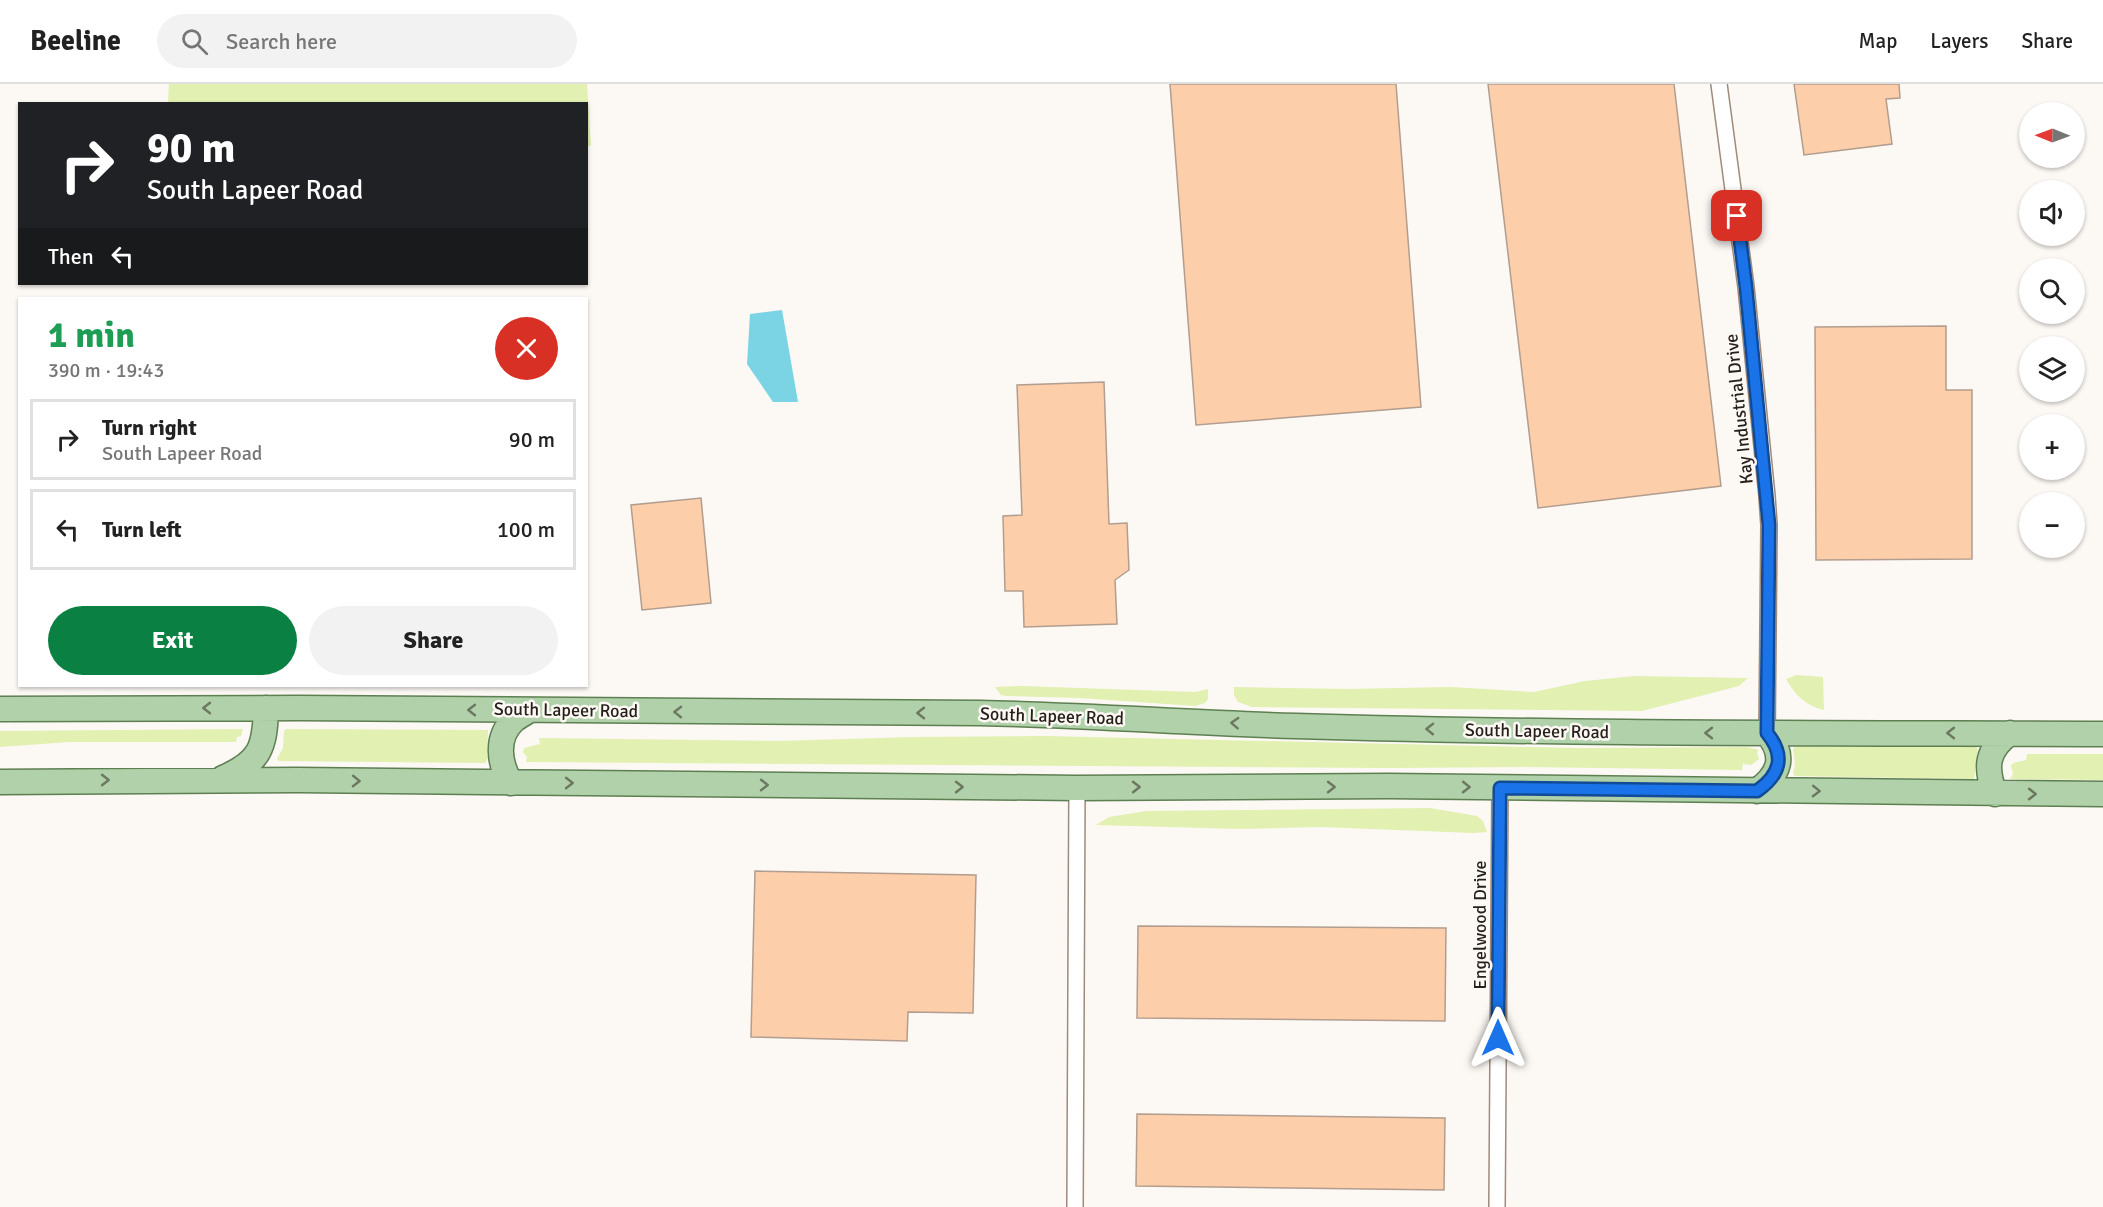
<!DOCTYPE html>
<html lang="en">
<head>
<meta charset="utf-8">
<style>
  body { margin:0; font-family:Signika,sans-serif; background:#f2f2f2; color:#222; height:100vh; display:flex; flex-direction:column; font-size:22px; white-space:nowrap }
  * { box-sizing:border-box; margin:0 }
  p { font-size:20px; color:#767676 }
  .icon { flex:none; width:33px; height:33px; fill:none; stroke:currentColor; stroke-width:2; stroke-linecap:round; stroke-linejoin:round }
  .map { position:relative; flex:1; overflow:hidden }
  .side { position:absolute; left:18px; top:213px; width:570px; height:390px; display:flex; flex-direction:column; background:#fff; border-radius:0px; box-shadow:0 2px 4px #0004 }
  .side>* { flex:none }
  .guide { position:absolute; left:18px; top:18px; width:570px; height:183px; border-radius:0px; box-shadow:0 2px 4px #0004; background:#202124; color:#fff; overflow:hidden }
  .needle { width:39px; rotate:271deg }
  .tools { position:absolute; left:2019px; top:18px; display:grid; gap:12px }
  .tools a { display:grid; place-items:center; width:66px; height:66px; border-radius:50%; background:#fff; box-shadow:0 2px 4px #0004; font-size:30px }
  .pin { position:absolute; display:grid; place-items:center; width:51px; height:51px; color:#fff; margin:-26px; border-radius:12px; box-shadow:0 3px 9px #0006 }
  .me { position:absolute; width:66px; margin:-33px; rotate:0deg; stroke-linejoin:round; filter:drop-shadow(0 0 4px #0008) }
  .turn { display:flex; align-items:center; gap:21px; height:126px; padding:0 30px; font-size:27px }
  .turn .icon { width:78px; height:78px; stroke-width:2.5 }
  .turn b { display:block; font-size:42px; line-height:51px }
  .then { display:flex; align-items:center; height:57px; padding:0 30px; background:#0003; gap:12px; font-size:22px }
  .round { display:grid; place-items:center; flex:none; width:63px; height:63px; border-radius:32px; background:#f2f2f2 }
  .head { display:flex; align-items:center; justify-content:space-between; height:102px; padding:0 30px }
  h1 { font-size:36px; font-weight:700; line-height:45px; color:#1e9e55 }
  .action { display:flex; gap:12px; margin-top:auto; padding:12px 30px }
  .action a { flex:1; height:69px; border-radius:36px; background:#0b8043; color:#fff; font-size:24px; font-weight:700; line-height:69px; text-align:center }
  .action a+a { background:#f2f2f2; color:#222 }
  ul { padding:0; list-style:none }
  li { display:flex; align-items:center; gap:18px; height:81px; margin:0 12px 9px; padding:0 18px; border:3px solid #e0e0e0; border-radius:0px }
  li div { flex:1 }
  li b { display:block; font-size:22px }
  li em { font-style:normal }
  header { display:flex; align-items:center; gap:36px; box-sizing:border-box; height:84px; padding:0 30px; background:#fff; border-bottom:2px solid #e0e0e0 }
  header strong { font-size:28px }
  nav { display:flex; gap:33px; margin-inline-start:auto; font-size:21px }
  .search { width:420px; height:54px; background:#f2f2f2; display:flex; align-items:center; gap:15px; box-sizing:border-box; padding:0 21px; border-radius:33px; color:#767676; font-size:22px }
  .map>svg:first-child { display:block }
  .green { fill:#e2f0b1 }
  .water { fill:#7ad4e4 }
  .building { fill:#fdceaa; stroke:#b29d8e; stroke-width:1.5 }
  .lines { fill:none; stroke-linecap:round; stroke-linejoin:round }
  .street-casing { stroke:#9f8b7b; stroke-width:18 }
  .primary-casing { stroke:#5e7f52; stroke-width:27 }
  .street { stroke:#fff; stroke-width:15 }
  .primary { stroke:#b0d1a9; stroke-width:24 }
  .oneway { stroke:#6c7861 }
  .route-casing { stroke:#114b97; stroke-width:15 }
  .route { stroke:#1a73e8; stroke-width:10 }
  .labels { text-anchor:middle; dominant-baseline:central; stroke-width:5; stroke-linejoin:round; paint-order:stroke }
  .street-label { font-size:18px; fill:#271f19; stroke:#fcf8f4 }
</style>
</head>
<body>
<header>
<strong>Beeline</strong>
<div class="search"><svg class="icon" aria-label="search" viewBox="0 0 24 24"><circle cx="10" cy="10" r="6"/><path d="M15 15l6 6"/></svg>Search here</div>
<nav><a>Map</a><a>Layers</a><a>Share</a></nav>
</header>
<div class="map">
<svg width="2103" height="1123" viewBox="0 0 2103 1123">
  <rect width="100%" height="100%" fill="#fcf8f4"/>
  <!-- green -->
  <path class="green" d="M169,0H587L591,62H587L586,20L168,19Z
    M1796,591L1823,593L1824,626C1805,621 1796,612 1786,595Z
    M1634,592L1748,594L1739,602L1642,627L1252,623L1238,618L1234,611V603L1346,605L1451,603L1534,608L1585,597Z
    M1021,602L1195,608L1208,605V615L1205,619L1195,622L1080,614L1006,612L1001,611L995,603Z
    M243,645L241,652L237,653L236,658H69L0,663V647Z
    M286,645L488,646L487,676L485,679L279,677L277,675L283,664L284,647Z
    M1046,652L1575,664L1747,663L1759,666L1757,668L1759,675L1751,681L1743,680L1742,686L1530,683L1388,684L526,678L527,673L523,668L524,664L540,660L539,654L779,657L912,653Z
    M1795,663H1975L1978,665L1974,695L1795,692L1793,690L1795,680L1793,665Z
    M2027,670H2103V696L2010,695L2013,690L2011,682L2013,679L2026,676Z
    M1430,724L1477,732L1483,737L1487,748L1473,749L1321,743L1240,745L1096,741L1109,733L1146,727Z"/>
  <!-- water -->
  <path class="water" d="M782,226L798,318H773L747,280L750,230Z"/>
  <!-- building -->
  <path class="building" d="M1170,0H1396L1421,323L1196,341Z
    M1488,0H1674L1721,402L1538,424Z
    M1794,0H1899L1900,14L1886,15L1892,60L1804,71Z
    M1946,242V306H1972V475L1816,476L1815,243Z
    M1104,298L1109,440L1127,439L1129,486L1115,496L1117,540L1024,543L1023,507H1005L1003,432L1022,431L1017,301Z
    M701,414L711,519L642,526L631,421Z
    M755,787L976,791L973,929L908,928L907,957L751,953Z
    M1138,842L1446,844L1445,937L1137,934Z
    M1137,1030L1445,1034L1444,1106L1136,1102Z"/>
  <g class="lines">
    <defs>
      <path id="street" d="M1719,0L1746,203L1767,412L1769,441L1767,649
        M1075,1123L1077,704
        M1497,1123L1500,704"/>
      <path id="primary" d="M0,625L299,624L980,629C1085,631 1190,639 1296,642C1565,650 1834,649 2103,650
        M223,694C260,678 265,664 266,624
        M0,698L298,696L1077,704L1389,702L2103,710
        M511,699C499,680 495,653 514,636C519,632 525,629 530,626
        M1757,707C1780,690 1786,672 1767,649
        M1995,710C1985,684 1986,666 2010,649"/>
    </defs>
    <!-- street casing -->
    <use href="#street" class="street-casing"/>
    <!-- primary casing -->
    <use href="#primary" class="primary-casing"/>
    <!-- street -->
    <use href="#street" class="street"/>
    <!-- primary -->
    <use href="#primary" class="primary"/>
  </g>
  <!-- one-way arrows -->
  <defs><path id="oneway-chevron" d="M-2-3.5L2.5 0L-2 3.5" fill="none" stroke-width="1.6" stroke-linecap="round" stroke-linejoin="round" transform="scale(1.5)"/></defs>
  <g class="oneway">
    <use href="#oneway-chevron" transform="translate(207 624) rotate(-180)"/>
    <use href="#oneway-chevron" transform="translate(472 626) rotate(-180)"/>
    <use href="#oneway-chevron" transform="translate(678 628) rotate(-179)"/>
    <use href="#oneway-chevron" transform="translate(921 629) rotate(-180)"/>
    <use href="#oneway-chevron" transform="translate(1235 639) rotate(-177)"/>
    <use href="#oneway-chevron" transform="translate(1430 645) rotate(-179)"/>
    <use href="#oneway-chevron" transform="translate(1709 649) rotate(-180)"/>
    <use href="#oneway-chevron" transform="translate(1951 649) rotate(-180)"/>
    <use href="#oneway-chevron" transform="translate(105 696)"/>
    <use href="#oneway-chevron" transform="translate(356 697) rotate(1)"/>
    <use href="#oneway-chevron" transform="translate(569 699)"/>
    <use href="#oneway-chevron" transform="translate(764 701)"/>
    <use href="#oneway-chevron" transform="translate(959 703)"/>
    <use href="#oneway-chevron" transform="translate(1136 703)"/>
    <use href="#oneway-chevron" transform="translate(1331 703)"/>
    <use href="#oneway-chevron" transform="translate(1466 703) rotate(1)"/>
    <use href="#oneway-chevron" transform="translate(1816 707) rotate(1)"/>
    <use href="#oneway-chevron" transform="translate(2032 710)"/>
  </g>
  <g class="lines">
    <defs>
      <path id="route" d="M1498,954L1500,704L1757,707C1780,691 1786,672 1767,649L1769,441L1746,203L1737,132"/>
    </defs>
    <!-- route casing -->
    <use href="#route" class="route-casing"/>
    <!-- route -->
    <use href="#route" class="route"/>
  </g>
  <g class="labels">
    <!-- street labels -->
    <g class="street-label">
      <text transform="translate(1739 325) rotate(-96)">Kay Industrial Drive</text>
      <text transform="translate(566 626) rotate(1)">South Lapeer Road</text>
      <text transform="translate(1052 632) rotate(2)">South Lapeer Road</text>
      <text transform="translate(1537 647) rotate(1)">South Lapeer Road</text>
      <text transform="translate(1480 841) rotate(-90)">Engelwood Drive</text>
    </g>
  </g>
</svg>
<div class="tools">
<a><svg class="needle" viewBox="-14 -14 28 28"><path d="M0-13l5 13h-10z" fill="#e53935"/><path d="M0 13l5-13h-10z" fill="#767676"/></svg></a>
<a><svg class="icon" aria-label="sound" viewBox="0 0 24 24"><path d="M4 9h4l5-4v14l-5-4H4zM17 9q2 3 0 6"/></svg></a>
<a><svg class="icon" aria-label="search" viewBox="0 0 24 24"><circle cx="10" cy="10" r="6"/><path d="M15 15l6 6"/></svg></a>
<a><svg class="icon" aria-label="layers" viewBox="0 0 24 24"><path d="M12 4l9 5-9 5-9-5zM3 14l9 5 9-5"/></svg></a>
<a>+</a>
<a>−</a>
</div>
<div class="pin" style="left:1737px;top:132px;background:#d93025"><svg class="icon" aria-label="arrive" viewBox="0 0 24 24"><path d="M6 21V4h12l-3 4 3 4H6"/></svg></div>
<svg class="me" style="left:1498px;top:954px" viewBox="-20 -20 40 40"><path d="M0-17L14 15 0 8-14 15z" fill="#1a73e8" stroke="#fff" stroke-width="4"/></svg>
<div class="guide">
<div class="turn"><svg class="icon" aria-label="right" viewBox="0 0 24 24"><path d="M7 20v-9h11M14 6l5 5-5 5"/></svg><div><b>90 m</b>South Lapeer Road</div></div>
<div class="then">Then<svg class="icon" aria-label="left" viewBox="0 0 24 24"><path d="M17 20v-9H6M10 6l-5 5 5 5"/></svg></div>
</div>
<section class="side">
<div class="head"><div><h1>1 min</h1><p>390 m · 19:43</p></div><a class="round" style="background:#d93025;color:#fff"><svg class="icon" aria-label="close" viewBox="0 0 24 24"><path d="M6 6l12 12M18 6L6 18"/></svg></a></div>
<ul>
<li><svg class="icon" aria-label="right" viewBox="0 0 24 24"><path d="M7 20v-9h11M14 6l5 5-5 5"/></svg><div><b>Turn right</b><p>South Lapeer Road</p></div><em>90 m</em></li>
<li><svg class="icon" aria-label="left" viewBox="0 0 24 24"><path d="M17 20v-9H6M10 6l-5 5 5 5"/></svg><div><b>Turn left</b></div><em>100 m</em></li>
</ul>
<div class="action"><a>Exit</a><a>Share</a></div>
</section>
</div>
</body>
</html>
